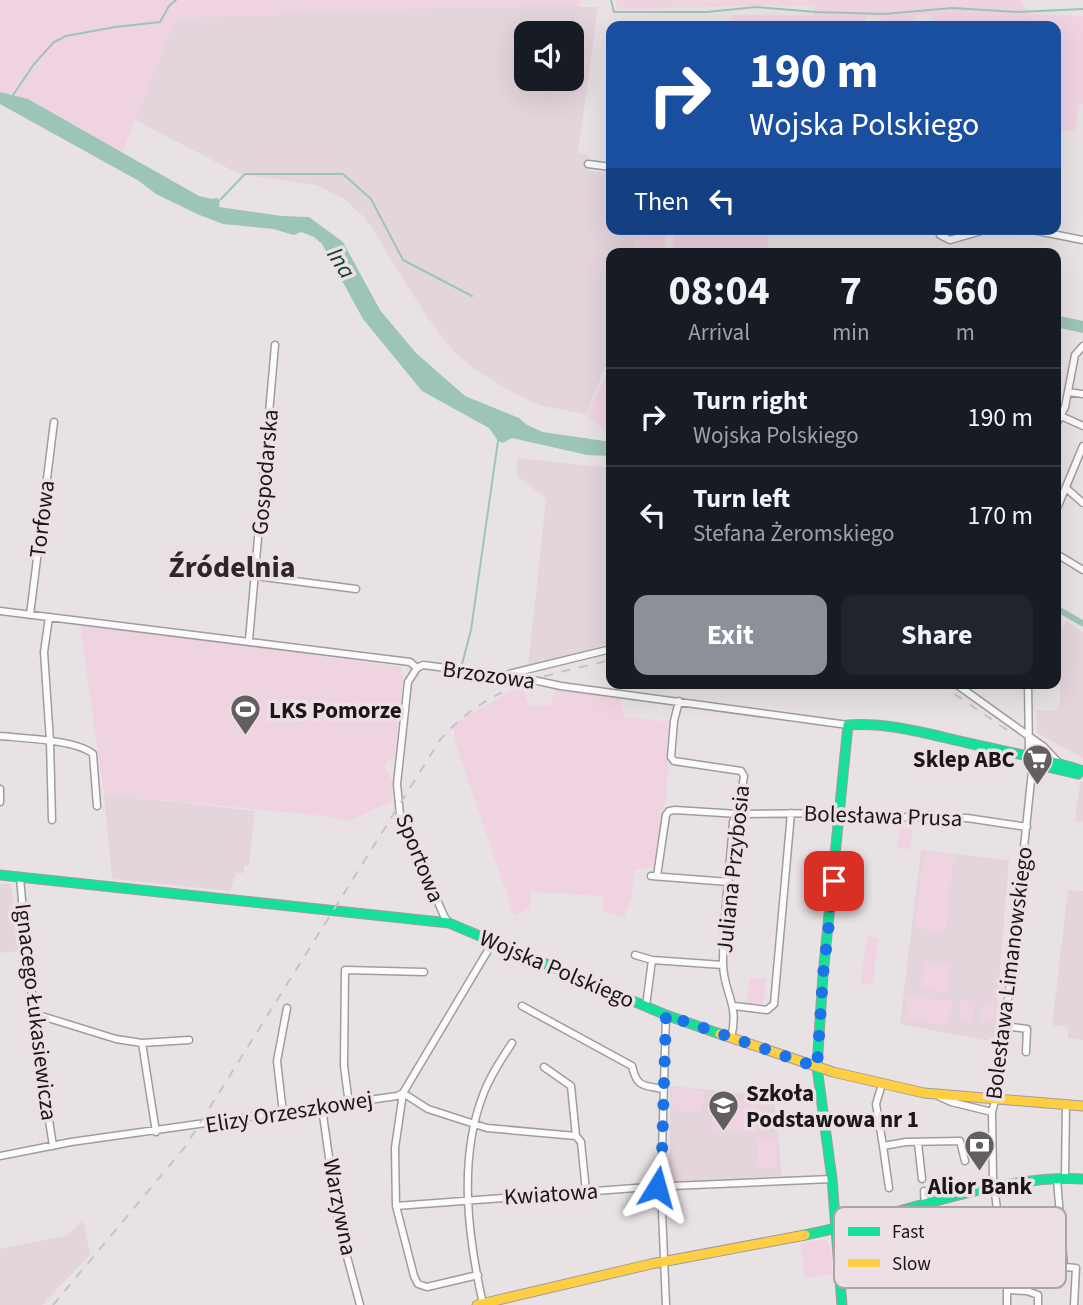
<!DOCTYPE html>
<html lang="en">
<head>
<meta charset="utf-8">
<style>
  body { margin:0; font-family:"Source Sans 3",sans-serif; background:#20242c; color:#f1f3f6; height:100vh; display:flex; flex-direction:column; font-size:26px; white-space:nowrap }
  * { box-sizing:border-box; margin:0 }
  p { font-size:23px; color:#9ea1a6 }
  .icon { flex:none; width:38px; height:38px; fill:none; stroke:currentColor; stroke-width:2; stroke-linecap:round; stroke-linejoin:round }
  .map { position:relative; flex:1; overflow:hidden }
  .side { position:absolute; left:606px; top:248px; width:455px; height:441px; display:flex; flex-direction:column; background:#171b24; border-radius:14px; box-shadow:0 7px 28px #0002 }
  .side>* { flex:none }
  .guide { position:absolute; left:606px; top:21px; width:455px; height:214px; border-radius:14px; box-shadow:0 7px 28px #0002; background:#1a4fa0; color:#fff; overflow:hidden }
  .fabs { position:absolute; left:514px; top:21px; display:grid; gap:14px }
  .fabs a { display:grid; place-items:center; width:70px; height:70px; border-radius:14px; background:#171b24; box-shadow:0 7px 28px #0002; font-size:35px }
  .pin { position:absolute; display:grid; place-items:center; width:60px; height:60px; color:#fff; margin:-30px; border-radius:14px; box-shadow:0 4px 10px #0006 }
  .me { position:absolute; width:77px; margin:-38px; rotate:8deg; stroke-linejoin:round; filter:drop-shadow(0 0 5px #0008) }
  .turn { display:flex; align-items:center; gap:24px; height:147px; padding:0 28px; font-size:32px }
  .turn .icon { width:91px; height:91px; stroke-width:2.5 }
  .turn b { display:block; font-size:49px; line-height:60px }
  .then { display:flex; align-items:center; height:66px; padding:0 28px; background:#0003; gap:14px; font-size:26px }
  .eta { display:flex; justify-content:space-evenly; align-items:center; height:119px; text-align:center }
  .eta b { font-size:42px; font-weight:700; line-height:49px }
  .button { display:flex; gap:14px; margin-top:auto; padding:14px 28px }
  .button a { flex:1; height:80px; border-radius:14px; background:#8c9099; color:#fff; font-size:28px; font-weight:700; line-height:80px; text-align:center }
  .button a+a { background:#20242c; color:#f1f3f6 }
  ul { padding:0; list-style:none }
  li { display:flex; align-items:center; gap:21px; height:98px; padding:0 28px; border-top:2px solid #363941 }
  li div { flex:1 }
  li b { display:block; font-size:26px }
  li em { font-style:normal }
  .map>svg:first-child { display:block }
  .built { fill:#e4d5dc; fill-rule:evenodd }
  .green { fill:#f0d3e1 }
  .water { fill:#9dc5b7 }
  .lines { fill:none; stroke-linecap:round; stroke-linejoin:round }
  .stream { stroke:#9dc5b7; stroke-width:2 }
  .street-casing { stroke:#a09c9e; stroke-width:9 }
  .fast-casing { stroke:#a09c9e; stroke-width:11 }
  .slow-casing { stroke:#a09c9e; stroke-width:11 }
  .street { stroke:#fcfbfb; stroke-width:6 }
  .fast { stroke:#16e098; stroke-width:9 }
  .slow { stroke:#ffcf43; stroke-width:9 }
  .rail { stroke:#c5c3c5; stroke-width:2; stroke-dasharray:9 9; stroke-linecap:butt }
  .route { stroke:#1a73e8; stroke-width:12; stroke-dasharray:0 21.6 }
  .labels { text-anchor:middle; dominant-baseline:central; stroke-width:7; stroke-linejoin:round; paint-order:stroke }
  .street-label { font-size:23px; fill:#1b1719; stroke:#ecdfe5 }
  .poi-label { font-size:23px; font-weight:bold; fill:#1b1719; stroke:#ecdfe5; text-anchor:start }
  .water-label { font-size:24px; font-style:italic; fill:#0d4133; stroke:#ecdfe5 }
  .district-label { font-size:30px; font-weight:bold; fill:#2f262a; stroke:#ecdfe5 }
  .key { fill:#ecdfe5; stroke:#ada3a8; stroke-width:2 }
  .key-label { font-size:19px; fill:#1b1719 }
</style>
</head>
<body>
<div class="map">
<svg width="1083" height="1305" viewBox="0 0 1083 1305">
  <rect width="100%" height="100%" fill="#e9e2e5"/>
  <!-- built -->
  <path class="built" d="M468,7H598L578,152L589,156L588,171L611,173V229H636L634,254H611V352L586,414L542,406L513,393L475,369L453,351L425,314L366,219L344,199L316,185L239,174L135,120L176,18ZM527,33H572V79H527Z
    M518,458L611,468V643L528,667L546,499L516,475Z
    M1066,621L1083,632V758L1037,733L1036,710H1057L1060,700L1059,635Z
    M1080,782H1083V822L1075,821Z
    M104,794L255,811L249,866L244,865V873H236L230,891L112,879Z
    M921,850L1009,860L994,1042L900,1024Z
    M0,884H11L20,951L0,953Z
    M1068,890L1083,891V1040L1068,1038V1027L1052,1025Z
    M670,1086L774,1096L782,1176L669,1182Z
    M83,1221L90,1255L42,1305H0V1249L65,1236Z"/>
  <!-- green -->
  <path class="green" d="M0,0H580L581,7H468L176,18L122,153L0,92Z
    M616,0H1021L1028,14L1083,16V104H1078L1076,131L1055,130V26H931L933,15H916L913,26H879L881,17L867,16L864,26H730L732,15H812L815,5L620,9L616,8Z
    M637,229H666L664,254H634Z
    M675,229H767L769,232L767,254H672Z
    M611,363V432L586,418Z
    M80,624L402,667L401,673L403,678L394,757L387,761L384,766L393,782L392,801L349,821L323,816L104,794Z
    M522,685L529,705L551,706L555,689L619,695L624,717L672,722L666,797L653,867L634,870L632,897L624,917L602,911V896L531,892L529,908L514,916L455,741L453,724Z
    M899,828L912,829L911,849L897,848Z
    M924,852L954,855L945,931L915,928Z
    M867,936L879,938L872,985L861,982Z
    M925,962L949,964V992L920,989Z
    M750,978H766L763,1004L746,1003Z
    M907,996L952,1001L949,1025L905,1020Z
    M961,1000L975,1001L973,1023L960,1022Z
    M984,1002L995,1004L993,1019L985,1018L984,1023L980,1022Z
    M672,1088L704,1091L702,1112L673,1110Z
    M711,1097L759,1101V1132L712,1131Z
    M758,1138H777V1167H758Z
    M826,1239L831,1248L833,1274L804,1278L800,1244Z"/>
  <!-- water -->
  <path class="water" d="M0,92L28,99L199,196L212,199L217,198L220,200L219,207L282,216L309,217L343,242L380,310L416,353L465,396L519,418L527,425L543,432L611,442V456L587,455L512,438L503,443L498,441L489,428L422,391L363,319L322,244L314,237L301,232L294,235L273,229L223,224L197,214L156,194L139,181L0,104Z
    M1055,315L1083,321V333L1055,327Z
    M1055,604L1083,620V627L1055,611Z"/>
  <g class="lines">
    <!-- stream -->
    <path class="stream" d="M611,0L614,12H707L756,7L816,12L884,14L952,8L1017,12L1083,9
      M13,95L34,64L54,42L66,36L115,27L160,22L169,6L176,0
      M221,199L245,174H343L371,199L403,260L472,296
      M462,664L471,630L498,441"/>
    <defs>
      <path id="street" d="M588,164L611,167
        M938,229L940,235L950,240L988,229
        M1027,229L1083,240
        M1068,392L1083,394
        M1061,416L1083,426
        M1055,427L1065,407L1075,355L1083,346
        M1066,488L1083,503
        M1055,513L1083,446
        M1055,553L1083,570
        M256,576L356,589
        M0,611L410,662L417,668
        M30,615L54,422
        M49,617L44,652L50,741L52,820
        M249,640L275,345
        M417,668L423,665L519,677L561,686L848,725
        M417,668L408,682L397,784L400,815L444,916L449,923
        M509,674L611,649
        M956,684L1044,747L1059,763
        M1028,684L1029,752L1033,758
        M679,701L674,721L671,757L674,761L741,771L744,776L738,814L733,822C730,869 723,917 723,963C723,993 740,1003 731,1038
        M0,736C22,738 77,740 93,754L97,806
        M0,789V802
        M651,876L729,882
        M657,876L666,815L669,811L675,810L738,814L840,813L890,817L967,818L1027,827
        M20,877L27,958L35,1014L34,1024L53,1146
        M635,955L652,960L723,965
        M522,1006L632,1066C637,1088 643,1085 663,1089
        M646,1006L652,960
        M734,1006L767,1010L774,1004L791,813
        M35,1014L116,1039L142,1043L189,1040
        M1005,1026L1027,1029L1026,1052
        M142,1043L156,1132
        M544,1067L571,1086L576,1136L581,1142L586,1191
        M882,1084L876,1104L883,1146
        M403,1093L395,1148L396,1206L414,1276L418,1284L427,1287L478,1275
        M403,1093L428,1109L487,1128L576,1136
        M940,1097L951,1102L992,1112
        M349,1104L344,1066L345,970L424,972
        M322,1108L339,1227L360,1305
        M283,1113L277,1061L287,1008
        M918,1143L922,1179
        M0,1156L71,1142L397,1096L403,1093L493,942
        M1065,1178L1066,1104
        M889,1188L883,1146L906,1142L960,1141L965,1161
        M924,1191L925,1206
        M396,1206L649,1187L832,1179
        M1027,1265L1064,1267L1057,1179
        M1064,1267L1076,1268L1074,1305
        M1007,1290L1027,1291L1038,1295V1305
        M483,1304C468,1237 458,1160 483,1095C490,1076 501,1060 512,1043
        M666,1305L661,1187L666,1015
        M1007,1305V1290L993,1177L992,1112L999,1086L1035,742"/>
      <path id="fast" d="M1030,763L1078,774
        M0,875L449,923L666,1015L720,1034
        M805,1235C893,1218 994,1174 1083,1179
        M842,1305L832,1179L817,1067L823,975L848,725C893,722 934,736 977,745C1013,753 1048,759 1083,771"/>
      <path id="slow" d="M720,1034L833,1072L924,1093L1083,1106
        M477,1305L651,1264L805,1235"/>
    </defs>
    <!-- street casing -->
    <use href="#street" class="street-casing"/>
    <!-- fast casing -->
    <use href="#fast" class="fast-casing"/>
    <!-- slow casing -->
    <use href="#slow" class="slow-casing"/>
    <!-- street -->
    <use href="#street" class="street"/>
    <!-- fast -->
    <use href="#fast" class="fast"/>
    <!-- slow -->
    <use href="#slow" class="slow"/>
    <!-- rail -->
    <path class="rail" d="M940,684L1007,730
      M53,1305L185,1147L440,740C488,685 543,676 611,660"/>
  </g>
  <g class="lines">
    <!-- route -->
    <path class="route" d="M657,1187H661L666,1015L817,1067L823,975L834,881"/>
  </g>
  <!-- icons -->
  <defs>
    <symbol id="stadium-pin" viewBox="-11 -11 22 30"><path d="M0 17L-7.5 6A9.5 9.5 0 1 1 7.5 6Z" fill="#635e60" stroke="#ecdfe5"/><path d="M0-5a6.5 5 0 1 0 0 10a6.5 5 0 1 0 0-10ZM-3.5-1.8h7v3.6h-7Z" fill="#fff"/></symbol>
    <symbol id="supermarket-pin" viewBox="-11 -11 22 30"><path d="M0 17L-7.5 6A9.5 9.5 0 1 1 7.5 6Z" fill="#635e60" stroke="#ecdfe5"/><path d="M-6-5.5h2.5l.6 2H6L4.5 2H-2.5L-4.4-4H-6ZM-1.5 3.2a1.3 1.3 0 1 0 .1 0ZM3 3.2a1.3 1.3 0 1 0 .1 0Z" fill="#fff"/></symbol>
    <symbol id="school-pin" viewBox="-11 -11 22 30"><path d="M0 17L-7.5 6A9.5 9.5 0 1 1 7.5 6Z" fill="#635e60" stroke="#ecdfe5"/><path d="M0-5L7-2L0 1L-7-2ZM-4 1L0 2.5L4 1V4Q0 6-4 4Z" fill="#fff"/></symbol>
    <symbol id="bank-pin" viewBox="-11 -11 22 30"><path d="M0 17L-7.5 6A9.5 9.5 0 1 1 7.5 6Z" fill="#635e60" stroke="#ecdfe5"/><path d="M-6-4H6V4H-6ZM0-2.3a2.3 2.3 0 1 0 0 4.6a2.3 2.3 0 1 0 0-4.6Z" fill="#fff"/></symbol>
  </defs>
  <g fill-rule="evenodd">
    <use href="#stadium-pin" x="228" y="692" width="35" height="47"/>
    <use href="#supermarket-pin" x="1020" y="742" width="35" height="47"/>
    <use href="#school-pin" x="706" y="1088" width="35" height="47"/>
    <use href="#bank-pin" x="962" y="1128" width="35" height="47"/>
  </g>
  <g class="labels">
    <!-- street labels -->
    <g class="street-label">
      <text transform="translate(265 472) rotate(-85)">Gospodarska</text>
      <text transform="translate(42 519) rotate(-83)">Torfowa</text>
      <text transform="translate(489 675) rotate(8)">Brzozowa</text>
      <text transform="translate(883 816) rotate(2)">Bolesława Prusa</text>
      <text transform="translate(420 858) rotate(68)">Sportowa</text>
      <text transform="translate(733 869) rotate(-84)">Juliana Przybosia</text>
      <text transform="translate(557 969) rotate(23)">Wojska Polskiego</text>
      <text transform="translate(1009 973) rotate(-83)">Bolesława Limanowskiego</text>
      <text transform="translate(36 1012) rotate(83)">Ignacego Łukasiewicza</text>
      <text transform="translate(289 1112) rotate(-9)">Elizy Orzeszkowej</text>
      <text transform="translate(551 1194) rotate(-4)">Kwiatowa</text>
      <text transform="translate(340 1207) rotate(79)">Warzywna</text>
    </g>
    <!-- poi labels -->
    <g class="poi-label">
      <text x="269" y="710">LKS Pomorze</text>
      <text x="1015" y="759" text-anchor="end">Sklep ABC</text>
      <text x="746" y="1093">Szkoła<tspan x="746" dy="26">Podstawowa nr 1</tspan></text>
      <text x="980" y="1186" text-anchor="middle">Alior Bank</text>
    </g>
    <!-- water labels -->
    <g class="water-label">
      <text transform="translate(341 263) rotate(58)">Ina</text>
    </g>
    <!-- district labels -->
    <g class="district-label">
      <text x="232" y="567">Źródelnia</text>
    </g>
  </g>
  <!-- legend -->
  <rect x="834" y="1207" width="232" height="81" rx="10" class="key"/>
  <rect x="848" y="1227" width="32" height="9" fill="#16e098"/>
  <rect x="848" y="1259" width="32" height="8" fill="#ffcf43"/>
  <g class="key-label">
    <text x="892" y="1238">Fast</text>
    <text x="892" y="1270">Slow</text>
  </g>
</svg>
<div class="fabs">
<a><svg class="icon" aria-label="sound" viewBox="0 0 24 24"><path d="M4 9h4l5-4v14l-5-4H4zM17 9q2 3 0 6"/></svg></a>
</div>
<div class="pin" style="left:834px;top:881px;background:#d93025"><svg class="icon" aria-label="arrive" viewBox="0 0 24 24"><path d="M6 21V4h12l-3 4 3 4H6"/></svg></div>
<svg class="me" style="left:657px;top:1187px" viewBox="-20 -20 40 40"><path d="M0-17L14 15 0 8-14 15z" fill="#1a73e8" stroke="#fff" stroke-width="4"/></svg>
<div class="guide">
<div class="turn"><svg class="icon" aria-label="right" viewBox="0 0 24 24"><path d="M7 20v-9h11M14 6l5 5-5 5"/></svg><div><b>190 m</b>Wojska Polskiego</div></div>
<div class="then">Then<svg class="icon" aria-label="left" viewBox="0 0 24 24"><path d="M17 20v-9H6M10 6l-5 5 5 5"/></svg></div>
</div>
<section class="side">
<div class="eta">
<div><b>08:04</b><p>Arrival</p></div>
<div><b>7</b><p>min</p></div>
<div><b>560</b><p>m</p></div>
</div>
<ul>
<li><svg class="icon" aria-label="right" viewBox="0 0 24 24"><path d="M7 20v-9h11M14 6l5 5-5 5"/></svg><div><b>Turn right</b><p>Wojska Polskiego</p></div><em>190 m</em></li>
<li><svg class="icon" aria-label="left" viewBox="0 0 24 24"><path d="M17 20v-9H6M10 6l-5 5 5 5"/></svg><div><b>Turn left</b><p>Stefana Żeromskiego</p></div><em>170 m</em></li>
</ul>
<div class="button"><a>Exit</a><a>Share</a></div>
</section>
</div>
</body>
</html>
